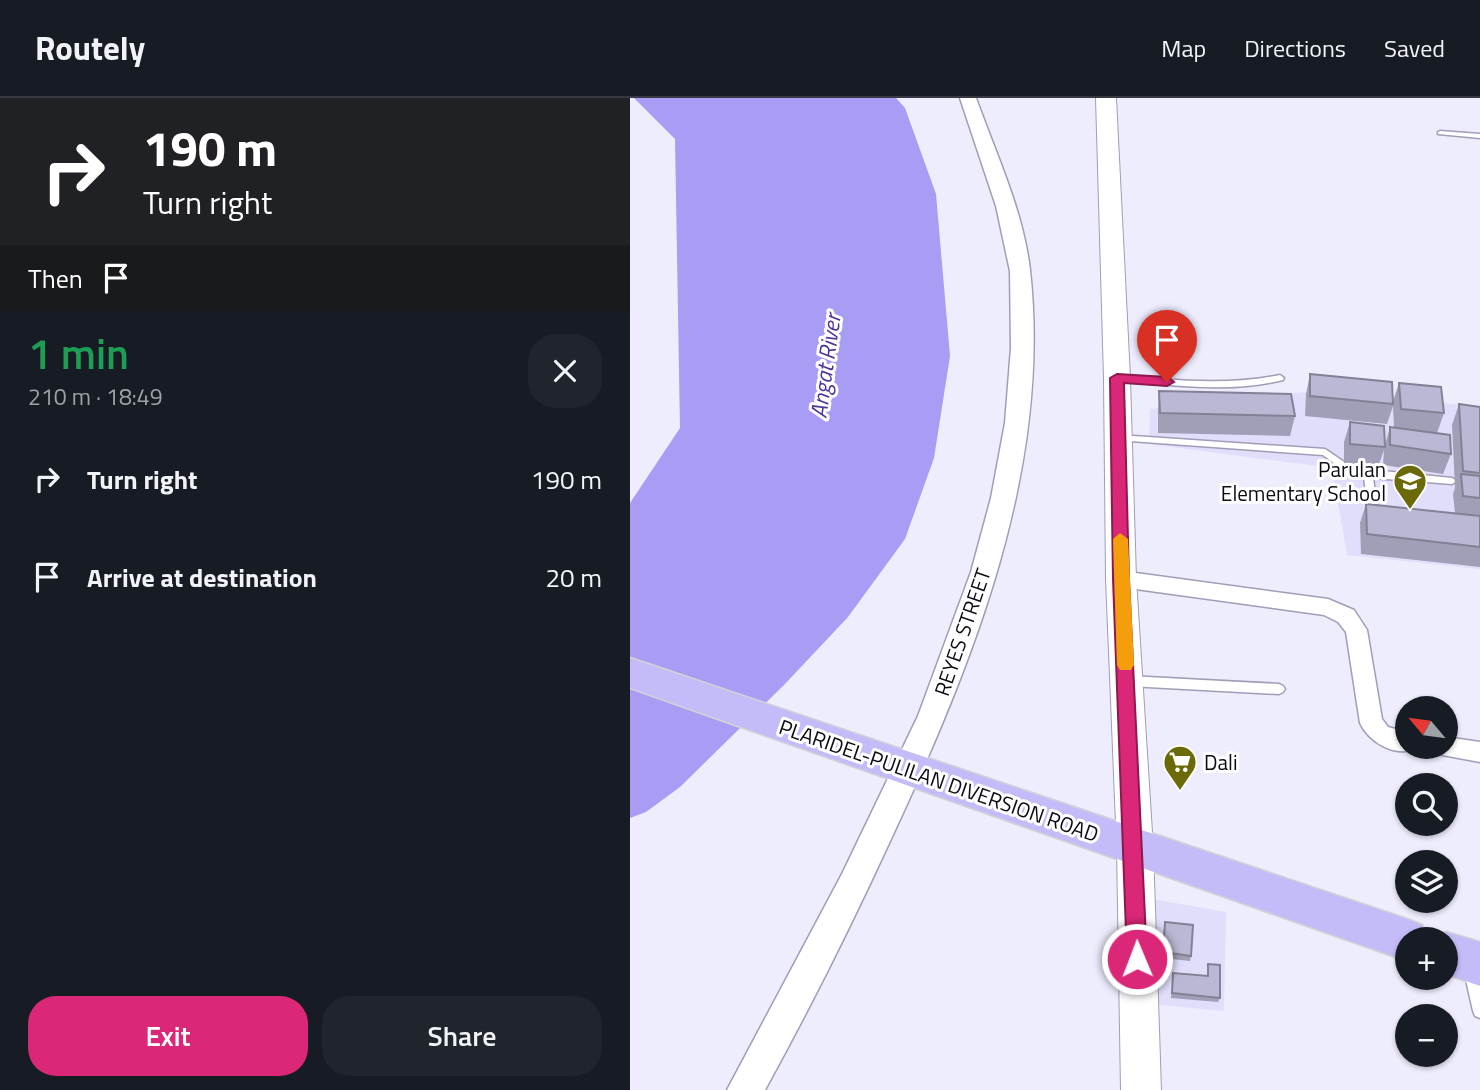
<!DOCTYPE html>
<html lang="en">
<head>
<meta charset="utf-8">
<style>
  body { margin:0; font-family:"Titillium Web",sans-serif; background:#20242c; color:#f1f3f6; height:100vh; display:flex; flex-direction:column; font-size:26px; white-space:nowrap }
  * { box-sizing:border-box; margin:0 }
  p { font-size:23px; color:#9ea1a6 }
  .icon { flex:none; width:38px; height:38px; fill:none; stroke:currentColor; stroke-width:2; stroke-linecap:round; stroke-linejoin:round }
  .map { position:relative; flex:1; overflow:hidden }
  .drawer { display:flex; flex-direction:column; background:#171b24; width:630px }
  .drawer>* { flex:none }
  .hud { background:#202124; color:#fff; overflow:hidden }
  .needle { width:46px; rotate:299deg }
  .buttons { position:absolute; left:765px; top:598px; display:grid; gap:14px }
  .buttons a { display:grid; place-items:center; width:63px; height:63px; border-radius:50%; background:#171b24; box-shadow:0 2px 5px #0004; font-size:35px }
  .pin { position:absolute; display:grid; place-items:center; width:60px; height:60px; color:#fff; margin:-72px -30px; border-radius:50% 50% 50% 0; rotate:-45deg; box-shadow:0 0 7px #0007 }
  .pin .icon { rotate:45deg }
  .me { position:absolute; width:77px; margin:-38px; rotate:359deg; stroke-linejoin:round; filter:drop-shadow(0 0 5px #0008) }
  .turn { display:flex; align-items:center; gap:24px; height:147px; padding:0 28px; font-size:32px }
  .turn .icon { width:91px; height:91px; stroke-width:2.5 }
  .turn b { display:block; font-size:49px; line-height:60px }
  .then { display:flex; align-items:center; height:66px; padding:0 28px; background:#0003; gap:14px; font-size:26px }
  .round { display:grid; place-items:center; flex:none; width:74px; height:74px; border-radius:28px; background:#20242c }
  .overview { display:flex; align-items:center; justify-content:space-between; height:119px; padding:0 28px }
  h1 { font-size:42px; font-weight:600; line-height:52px; color:#1e9e55 }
  .cta { display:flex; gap:14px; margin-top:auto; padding:14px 28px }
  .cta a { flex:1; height:80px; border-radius:28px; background:#db2777; color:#fff; font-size:28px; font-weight:600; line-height:80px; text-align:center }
  .cta a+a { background:#20242c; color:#f1f3f6 }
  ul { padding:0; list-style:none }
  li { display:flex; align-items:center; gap:21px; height:98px; padding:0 28px }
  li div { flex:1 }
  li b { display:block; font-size:26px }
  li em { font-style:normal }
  header { display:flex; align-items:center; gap:42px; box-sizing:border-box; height:98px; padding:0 35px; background:#171b24; border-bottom:2px solid #363941 }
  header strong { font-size:33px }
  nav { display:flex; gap:38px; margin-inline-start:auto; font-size:24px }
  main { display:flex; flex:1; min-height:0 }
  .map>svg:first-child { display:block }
  .built { fill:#e1defc }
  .water { fill:#a89cf4 }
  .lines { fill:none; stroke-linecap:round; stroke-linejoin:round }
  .service-casing { stroke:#a09db9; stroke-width:3 }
  .minor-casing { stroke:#a09db9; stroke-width:3 }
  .tertiary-casing { stroke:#a09db9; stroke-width:3 }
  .secondary-casing { stroke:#a09db9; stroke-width:2 }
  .trunk-casing { stroke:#d3d3d5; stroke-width:3 }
  .service { fill:#fff; fill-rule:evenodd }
  .minor { fill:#fff; fill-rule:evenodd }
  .tertiary { fill:#fff; fill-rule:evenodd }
  .secondary { fill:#fff; fill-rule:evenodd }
  .trunk { fill:#c4bcf8; fill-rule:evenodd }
  .wall { fill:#a19eb7 }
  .building { fill:#bbb8d5; stroke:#838195; stroke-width:2 }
  .route { fill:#db2777; stroke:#8e194d; stroke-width:2 }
  .slow { fill:#f59e0b }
  .labels { text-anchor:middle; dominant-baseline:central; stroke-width:6; stroke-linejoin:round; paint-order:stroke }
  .poi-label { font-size:21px; fill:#0c0b14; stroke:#fff; text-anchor:end }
  .street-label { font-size:21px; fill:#0c0b14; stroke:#fff }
  .water-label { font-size:23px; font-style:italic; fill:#4f359a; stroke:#fff }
</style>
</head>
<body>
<header>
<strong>Routely</strong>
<nav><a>Map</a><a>Directions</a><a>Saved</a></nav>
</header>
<main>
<section class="drawer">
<div class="hud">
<div class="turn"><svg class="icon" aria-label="right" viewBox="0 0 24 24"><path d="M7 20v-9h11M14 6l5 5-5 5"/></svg><div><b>190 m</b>Turn right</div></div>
<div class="then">Then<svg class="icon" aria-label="arrive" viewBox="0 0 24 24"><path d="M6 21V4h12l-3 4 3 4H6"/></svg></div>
</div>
<div class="overview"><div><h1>1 min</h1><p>210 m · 18:49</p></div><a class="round"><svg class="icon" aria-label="close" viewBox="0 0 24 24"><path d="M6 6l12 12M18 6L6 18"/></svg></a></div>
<ul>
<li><svg class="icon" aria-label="right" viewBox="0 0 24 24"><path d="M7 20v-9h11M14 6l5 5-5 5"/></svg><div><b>Turn right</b></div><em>190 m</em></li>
<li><svg class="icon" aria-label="arrive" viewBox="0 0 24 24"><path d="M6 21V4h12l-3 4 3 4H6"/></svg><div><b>Arrive at destination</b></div><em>20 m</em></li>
</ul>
<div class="cta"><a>Exit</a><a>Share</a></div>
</section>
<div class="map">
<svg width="850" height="992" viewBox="0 0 850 992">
  <rect width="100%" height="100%" fill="#eeedfe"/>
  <!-- built -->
  <path class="built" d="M676,294L850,308V471L717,457L702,370L519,346L520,311Z
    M517,800L596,814L594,913L520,906Z"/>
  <!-- water -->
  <path class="water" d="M4,0H266L275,10L306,96L320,258L304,360L275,441L218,519L154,587L50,689L16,714L0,720V405L50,330L45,41Z"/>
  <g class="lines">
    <defs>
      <path id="service" d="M810,33L850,36V40L808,36V34Z
        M487,277C542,282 595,288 650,277L654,280L653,282C612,292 570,290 528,286C513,285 498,285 484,282L483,280Z
        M489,337L695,351L723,370L822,380L827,383L822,386L743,380L749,421L744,425L739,421L734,379L717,375L693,357L486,342L484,340L486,338Z
        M499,578L649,586L653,588L655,591L653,594L649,596L499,588L495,586L493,583L495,580Z
        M841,866L846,868L850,883V920L845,918L843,913L834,873L836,868Z"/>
      <path id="minor" d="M491,473L698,501L724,512L737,532L752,621L758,629L777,634V649L785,651C764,659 739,644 730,625L716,534L708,524L694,517L491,489L484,487L481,481L484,475Z
        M816,639L850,644V664L807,656L803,649H816Z"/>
      <path id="tertiary" d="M330,0H346C366,56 393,112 400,172C422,370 343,565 261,741C222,826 180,910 135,992H97L212,776L288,618L341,474L361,400L375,325L381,250L380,173L366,108Z"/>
      <path id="secondary" d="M466,0H486L500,280L506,481L523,750L531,992H491L487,750L476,481L474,280Z"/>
      <path id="trunk" d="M0,560L777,821L792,827L799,842H777V863L0,590Z
        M816,834L850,844V888L816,876V842H800Z"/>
    </defs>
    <!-- service casing -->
    <use href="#service" class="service-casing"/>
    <!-- minor casing -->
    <use href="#minor" class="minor-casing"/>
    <!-- tertiary casing -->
    <use href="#tertiary" class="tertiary-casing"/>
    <!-- secondary casing -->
    <use href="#secondary" class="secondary-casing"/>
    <!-- trunk casing -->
    <use href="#trunk" class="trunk-casing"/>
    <!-- service -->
    <use href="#service" class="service"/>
    <!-- minor -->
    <use href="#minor" class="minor"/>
    <!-- tertiary -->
    <use href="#tertiary" class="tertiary"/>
    <!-- secondary -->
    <use href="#secondary" class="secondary"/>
    <!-- trunk -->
    <use href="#trunk" class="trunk"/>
  </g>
  <!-- wall -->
  <path class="wall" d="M680,276L763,303L769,285L814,315L807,335L821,356L813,376L753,367L754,352L748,369L714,366V344L720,324L755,347L760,329H764L763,308L757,326L675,318L676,296Z
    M529,293L665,318L660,338L528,335V313Z
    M829,306L850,309V469L731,456L730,425L736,406L825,415L823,396L825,390L822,327Z
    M535,824L561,858L560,863L532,860Z
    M578,866L590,900L588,904L541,900L543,875L577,878Z"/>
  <!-- building -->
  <path class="building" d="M680,276L762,284L763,306L680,298Z
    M769,285L811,289L814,315L771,311Z
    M529,293L661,296L665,318L530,315Z
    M829,306L850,309V375L833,373Z
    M720,324L754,328L755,349L720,346Z
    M760,329L820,337L821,356L760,347Z
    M831,376L850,378V400L833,398Z
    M736,406L850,418V449L737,436Z
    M535,824L563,827L561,858L533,854Z
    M578,866L590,867V900L542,895L543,875L578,878Z"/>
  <!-- route -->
  <path class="route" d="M487,276L537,279L544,284L537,288L494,285L499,481L517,861L514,868L507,871L500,868L497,861L483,481L480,280Z"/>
  <!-- slow -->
  <path class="slow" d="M490,435L498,441L504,567L501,572H490L487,567L483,441Z"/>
  <!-- icons -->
  <defs>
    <symbol id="school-pin" viewBox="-11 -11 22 30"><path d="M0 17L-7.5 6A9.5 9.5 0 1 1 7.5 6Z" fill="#6b6a08" stroke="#fff"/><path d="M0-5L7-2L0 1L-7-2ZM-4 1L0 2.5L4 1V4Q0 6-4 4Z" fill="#fff"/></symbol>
    <symbol id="supermarket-pin" viewBox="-11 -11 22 30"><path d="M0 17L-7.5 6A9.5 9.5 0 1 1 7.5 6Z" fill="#6b6a08" stroke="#fff"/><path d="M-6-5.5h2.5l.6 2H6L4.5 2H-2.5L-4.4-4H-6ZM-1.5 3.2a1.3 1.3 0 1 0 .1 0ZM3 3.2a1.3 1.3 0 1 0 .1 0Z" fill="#fff"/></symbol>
  </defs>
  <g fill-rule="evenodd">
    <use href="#school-pin" x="761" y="364" width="38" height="52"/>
    <use href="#supermarket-pin" x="531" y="645" width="38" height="52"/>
  </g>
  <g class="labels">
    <!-- poi labels -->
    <g class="poi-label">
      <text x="756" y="371">Parulan<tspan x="756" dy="24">Elementary School</tspan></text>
      <text x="574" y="664" text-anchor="start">Dali</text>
    </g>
    <!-- street labels -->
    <g class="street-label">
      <text transform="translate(332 534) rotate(-71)">REYES STREET</text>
      <text transform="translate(309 682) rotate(19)">PLARIDEL-PULILAN DIVERSION ROAD</text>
    </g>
    <!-- water labels -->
    <g class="water-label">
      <text transform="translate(195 268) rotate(-82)">Angat River</text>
    </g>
  </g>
</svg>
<div class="buttons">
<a><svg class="needle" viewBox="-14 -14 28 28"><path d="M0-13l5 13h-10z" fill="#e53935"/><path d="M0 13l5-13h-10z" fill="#9ea1a6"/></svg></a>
<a><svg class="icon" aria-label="search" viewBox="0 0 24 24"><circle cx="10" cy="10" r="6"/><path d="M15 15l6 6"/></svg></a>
<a><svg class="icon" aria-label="layers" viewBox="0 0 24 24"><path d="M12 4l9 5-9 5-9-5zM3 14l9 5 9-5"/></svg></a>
<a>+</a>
<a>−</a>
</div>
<div class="pin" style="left:537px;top:284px;background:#d93025"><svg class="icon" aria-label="arrive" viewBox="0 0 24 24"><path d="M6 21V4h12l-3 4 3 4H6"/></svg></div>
<svg class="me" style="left:507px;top:861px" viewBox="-20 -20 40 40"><circle r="17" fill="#db2777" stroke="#fff" stroke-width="3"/><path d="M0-11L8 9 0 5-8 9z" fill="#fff"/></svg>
</div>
</main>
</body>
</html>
